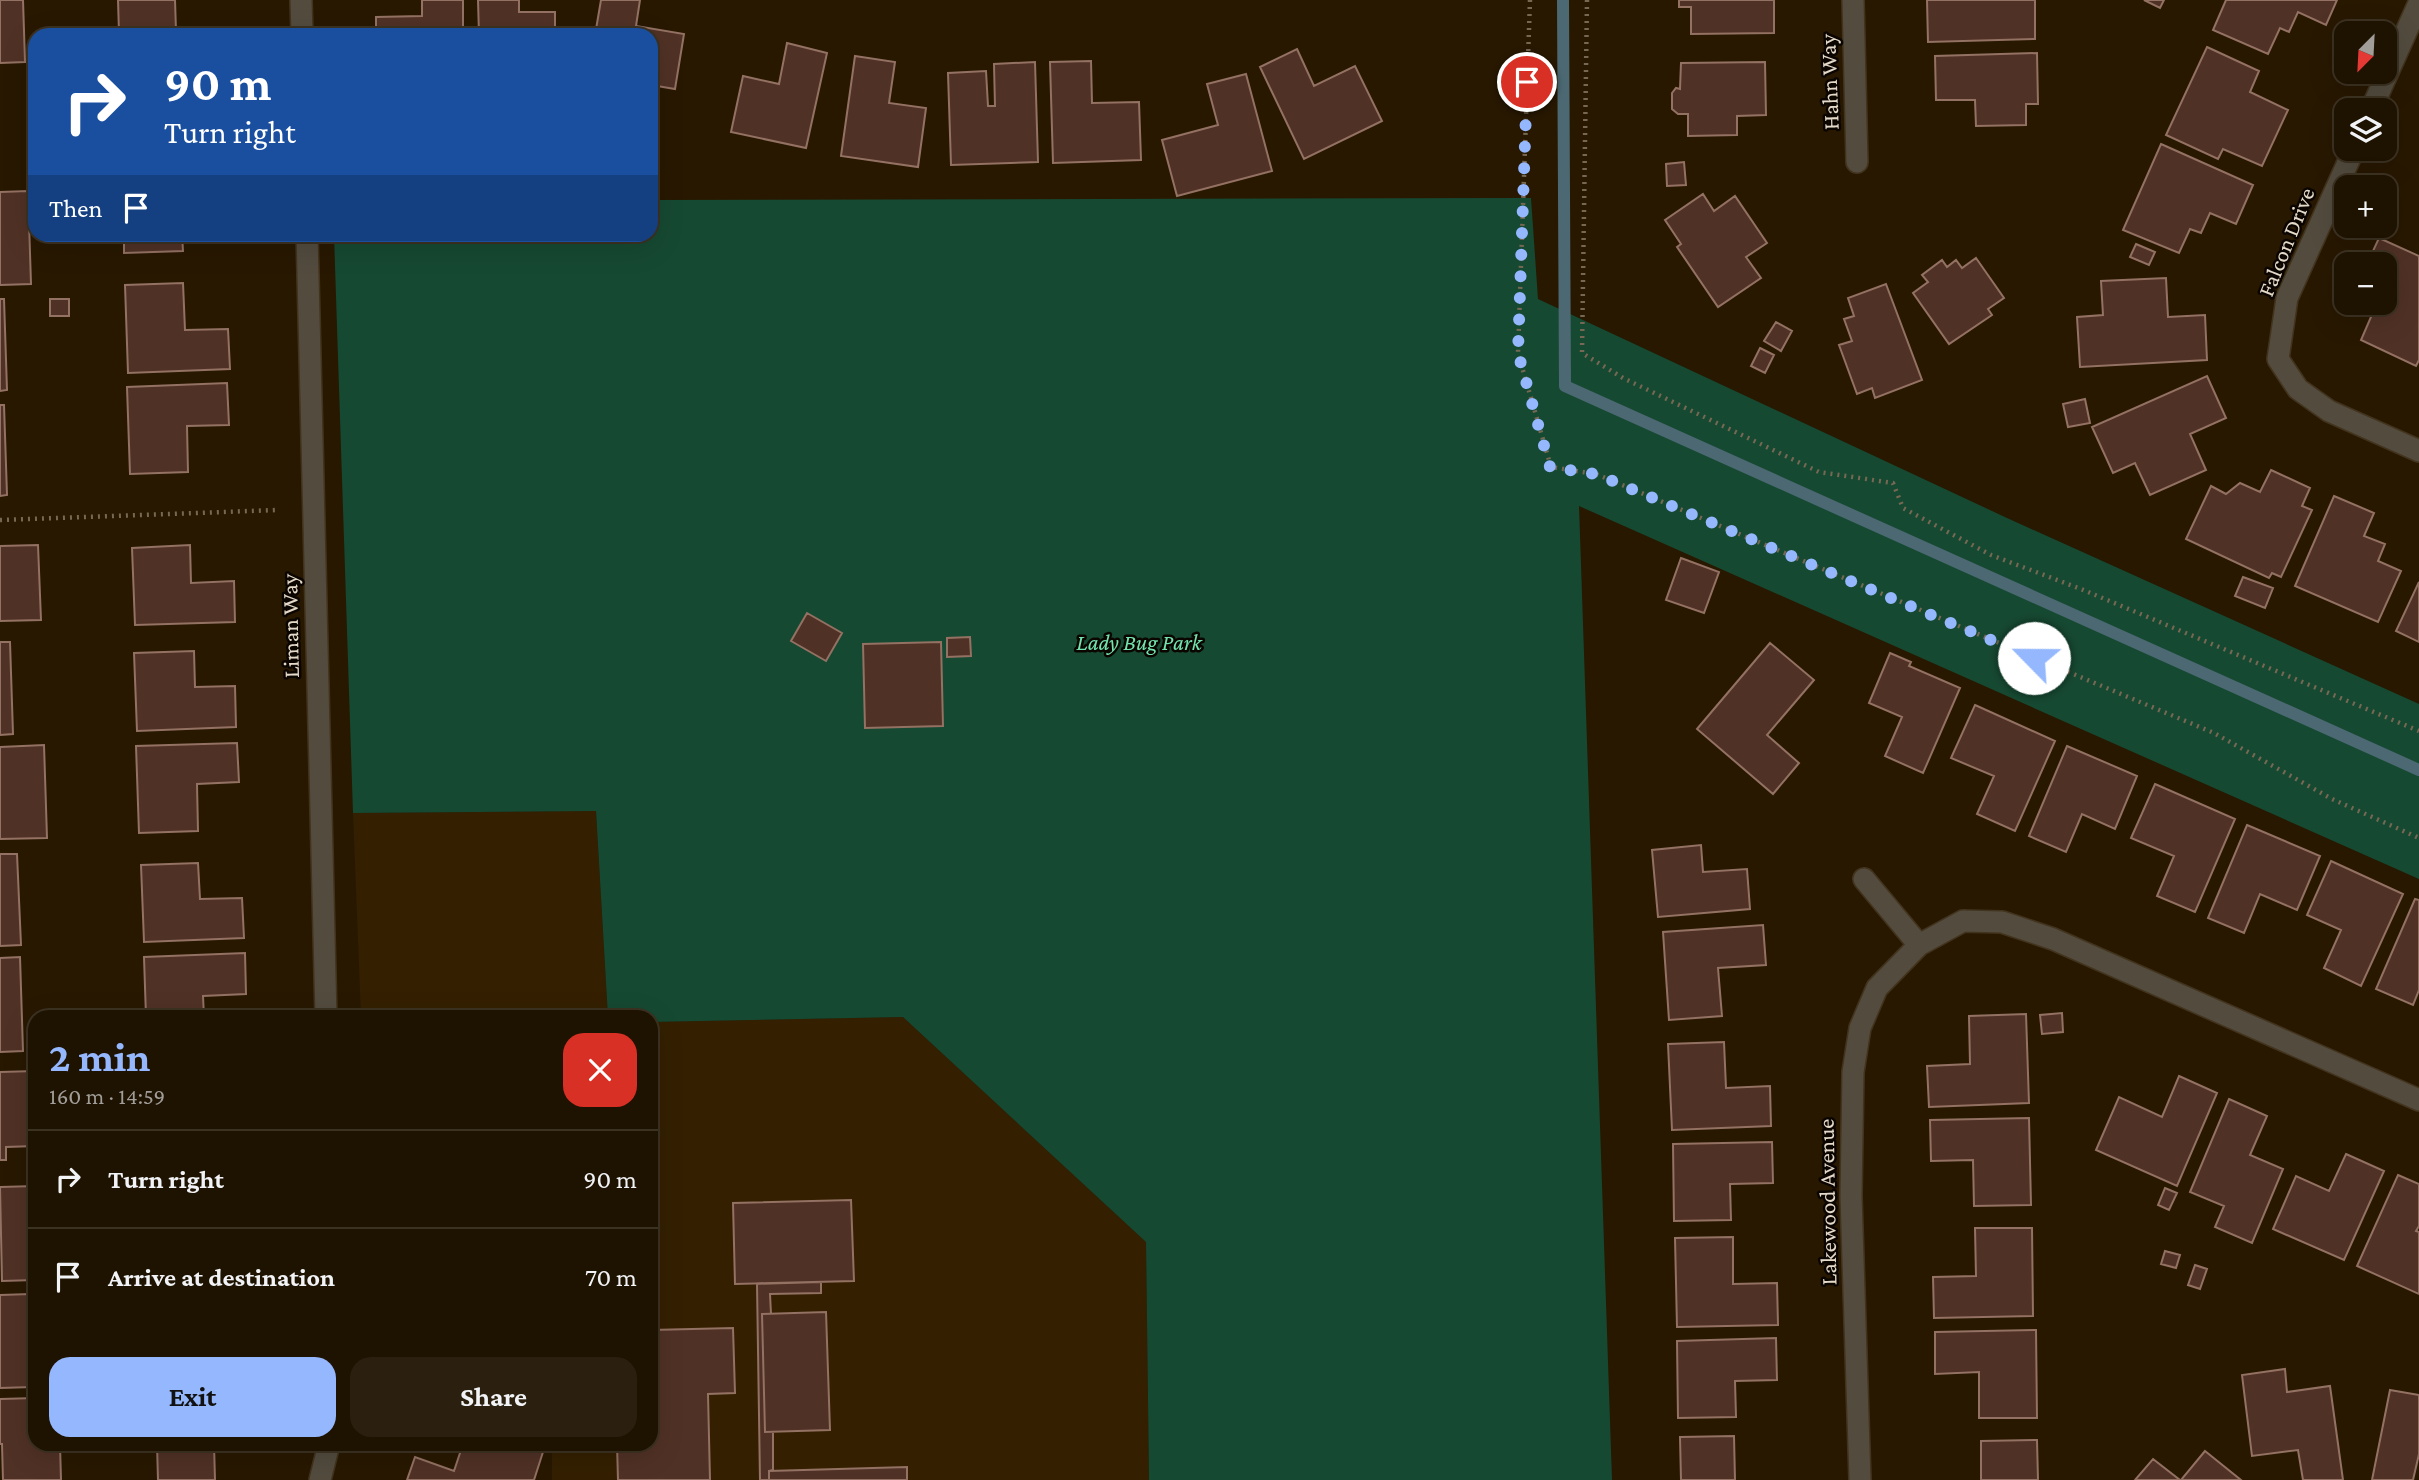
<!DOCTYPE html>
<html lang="en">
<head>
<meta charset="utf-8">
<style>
  body { margin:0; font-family:"Crimson Pro",serif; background:#2b200f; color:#f1f3f6; height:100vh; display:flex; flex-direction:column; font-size:26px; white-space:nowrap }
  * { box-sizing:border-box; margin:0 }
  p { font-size:23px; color:#a19e99 }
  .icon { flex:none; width:38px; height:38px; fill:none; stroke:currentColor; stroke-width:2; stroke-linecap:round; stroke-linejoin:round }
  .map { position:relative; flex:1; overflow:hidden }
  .sheet { position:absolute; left:28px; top:1010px; width:630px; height:441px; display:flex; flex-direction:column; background:#1e1200; border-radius:21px; box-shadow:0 7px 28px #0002,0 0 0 2px #3c3222 }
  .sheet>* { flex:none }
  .top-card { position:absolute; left:28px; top:28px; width:630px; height:214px; border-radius:21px; box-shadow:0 7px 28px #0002,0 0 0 2px #3c3222; background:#1a4fa0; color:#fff; overflow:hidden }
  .needle { width:46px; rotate:204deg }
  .controls { position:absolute; left:2334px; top:21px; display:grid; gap:14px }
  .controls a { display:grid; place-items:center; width:63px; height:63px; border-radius:14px; background:#1e1200; box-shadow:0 7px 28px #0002,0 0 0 2px #3c3222; font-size:35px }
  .pin { position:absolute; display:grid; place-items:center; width:60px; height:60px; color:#fff; margin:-30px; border:4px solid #fff; border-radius:50%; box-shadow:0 2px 7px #0007 }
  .me { position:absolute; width:77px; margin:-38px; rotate:293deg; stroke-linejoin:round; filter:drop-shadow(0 0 5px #0008) }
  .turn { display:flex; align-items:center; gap:24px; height:147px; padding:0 21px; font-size:32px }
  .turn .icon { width:91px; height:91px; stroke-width:2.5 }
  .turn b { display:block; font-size:49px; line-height:60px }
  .then { display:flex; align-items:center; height:66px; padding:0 21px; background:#0003; gap:14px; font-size:26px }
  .round { display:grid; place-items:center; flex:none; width:74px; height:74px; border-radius:21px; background:#2b200f }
  .headline { display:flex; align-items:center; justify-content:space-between; height:119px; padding:0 21px }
  h1 { font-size:42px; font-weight:700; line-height:52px; color:#94b7fd }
  .button { display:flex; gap:14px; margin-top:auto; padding:14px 21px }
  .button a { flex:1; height:80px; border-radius:21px; background:#94b7fd; color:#111; font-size:28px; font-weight:700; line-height:80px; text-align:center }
  .button a+a { background:#2b200f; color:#f1f3f6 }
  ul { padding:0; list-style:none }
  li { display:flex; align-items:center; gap:21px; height:98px; padding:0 21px; border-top:2px solid #3c3222 }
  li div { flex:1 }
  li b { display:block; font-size:26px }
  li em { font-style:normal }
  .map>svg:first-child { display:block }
  .built { fill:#342000 }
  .green { fill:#164932 }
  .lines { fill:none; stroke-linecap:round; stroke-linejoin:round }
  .stream { stroke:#4c6973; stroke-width:12 }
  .building { fill:#503125; stroke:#937163; stroke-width:2 }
  .minor-casing { stroke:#42331c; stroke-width:24 }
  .path { stroke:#766853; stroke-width:4.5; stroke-dasharray:2 5; stroke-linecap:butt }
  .minor { stroke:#524b3e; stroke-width:21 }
  .route { stroke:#94b7fd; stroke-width:12; stroke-dasharray:0 21.6 }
  .labels { text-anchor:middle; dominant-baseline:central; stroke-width:5; stroke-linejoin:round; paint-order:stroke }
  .street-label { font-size:23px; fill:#e5daca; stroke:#0b0500 }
  .park-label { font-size:23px; font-style:italic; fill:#72e5ae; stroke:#0b0500 }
</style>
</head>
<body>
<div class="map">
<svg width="2419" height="1480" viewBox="0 0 2419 1480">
  <rect width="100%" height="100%" fill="#281800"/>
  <!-- built -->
  <path class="built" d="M596,811L608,1017H361L353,813Z
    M903,1017L1146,1242L1149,1480H552V1444H651V1022Z"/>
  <!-- green -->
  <path class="green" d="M1531,198L1538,299L2007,518L2419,704V879L1579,506L1612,1480H1149L1146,1242L903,1017L651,1022V1017H608L596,811L353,813L334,235L651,234V200Z"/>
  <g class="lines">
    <!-- stream -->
    <path class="stream" d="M1563,0L1565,386L2419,770"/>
  </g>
  <!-- building -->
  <path class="building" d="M0,0H23L25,62L0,63Z
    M118,0H175L176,31L119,33Z
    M422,0H463V35H376V17L422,16Z
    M478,0H519V12H555V35H479Z
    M601,0H640L636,26L684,34L675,89L651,85V35H595Z
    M1679,0H1774V33L1691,34V7H1679Z
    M1927,0H2035V39L1928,42Z
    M2144,0H2164L2160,8Z
    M2226,0H2337L2326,25L2298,12L2289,32L2280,28L2268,54L2213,30Z
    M787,43L827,53L806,148L731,132L743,76L779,84Z
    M2207,47L2259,71L2250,92L2288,110L2262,166L2223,149L2218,159L2166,135Z
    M1297,49L1314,86L1355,66L1382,121L1304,159L1260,67Z
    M2037,53L2038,104H2026V125L1976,126L1975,100H1936L1935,56Z
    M855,56L895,62L889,103L926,108L918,167L841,156Z
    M1091,61L1092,103L1139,102L1141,160L1053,163L1050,62Z
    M1035,62L1038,162L951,165L948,73L986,71L988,106H995L994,64Z
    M1765,62L1766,115L1737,116V135L1688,136V114H1678L1672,109V93L1676,88L1680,89L1681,63Z
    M1246,74L1272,171L1177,196L1162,140L1218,125L1207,84Z
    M2161,144L2253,185L2236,224L2210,213L2201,233L2190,229L2179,253L2123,230Z
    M1684,162L1686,185L1667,186L1666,164Z
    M28,191L31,284L0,285V192Z
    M1703,194L1714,211L1735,196L1767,243L1746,257L1761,278L1718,307L1677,247L1681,244L1665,220Z
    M124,234H182L183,251L124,253Z
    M2379,238L2419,256V360L2416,366L2361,340L2377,303H2385V264H2367Z
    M2136,244L2155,252L2149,265L2130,257Z
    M1976,258L2004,298L1988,309L1992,315L1949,344L1913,293L1928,282L1922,275L1942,260L1947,267L1956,260L1962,268Z
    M2166,278L2168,317L2205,315L2207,360L2080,367L2077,317L2103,315L2101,281Z
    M183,283L185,330L228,329L230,369L128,373L125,285Z
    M1886,284L1922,380L1875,398L1872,388L1857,394L1839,345L1852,341L1844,319L1854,316L1848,298Z
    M0,299H4L7,390L0,391Z
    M50,299H69V316H50Z
    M1776,322L1792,331L1781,351L1764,341Z
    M1760,348L1774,355L1765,373L1751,366Z
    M2207,376L2226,418L2190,434L2206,470L2150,495L2135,463L2113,473L2092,427Z
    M227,383L229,425L187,426L188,472L130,474L127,387Z
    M2085,399L2090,423L2068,427L2063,404Z
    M0,405H4L7,495L0,496Z
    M2271,470L2310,488L2302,506L2312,510L2281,577L2272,573L2269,578L2186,539L2211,486L2226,494L2240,483L2260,492Z
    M2334,496L2374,513L2364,536L2385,544L2378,561L2401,571L2378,622L2295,586Z
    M38,545L41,620L0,621V546Z
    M190,545L191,583L234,581L235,622L135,625L132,548Z
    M1681,558L1719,572L1704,613L1666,600Z
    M2243,577L2273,588L2265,608L2235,596Z
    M2419,582V642L2396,631Z
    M807,613L842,633L826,661L791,641Z
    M970,637L971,656L947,657V638Z
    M0,642H10L13,734L0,735Z
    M941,642L943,726L865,728L863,644Z
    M1770,643L1814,680L1767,735L1799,763L1773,794L1697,729Z
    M194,651L195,687L235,686L236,727L137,731L134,653Z
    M1890,653L1911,662L1909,666L1960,688L1923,773L1885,756L1902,717L1869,703Z
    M1975,705L2055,741L2015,831L1977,814L1994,776L1951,758Z
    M237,743L239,782L197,784L198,831L139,833L136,746Z
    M44,745L47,838L0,839V747Z
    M2067,746L2137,776L2115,829L2082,814L2066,852L2029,836Z
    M2155,784L2235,819L2195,912L2157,896L2174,856L2131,838Z
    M2247,825L2320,856L2297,910L2260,894L2244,933L2208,918Z
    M1701,845L1703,872L1747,869L1750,909L1658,917L1652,850Z
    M0,854H17L21,945L0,946Z
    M2331,861L2403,894L2361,986L2324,968L2341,930L2307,915Z
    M198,863L200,899L242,898L244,938L144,942L141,865Z
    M2415,899L2419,900V990L2413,1005L2376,989Z
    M1763,925L1766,965L1718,968L1722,1016L1669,1020L1663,932Z
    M245,953L246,994L203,996L204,1017H146L144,957Z
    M20,957L23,1051L0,1052V958Z
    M2062,1013L2063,1032L2042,1034L2040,1015Z
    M2026,1014L2029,1103L1929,1107L1927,1066L1970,1064L1969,1016Z
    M1724,1042L1726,1088L1770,1086L1771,1126L1672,1130L1668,1044Z
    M35,1071V1146L6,1147V1160H0V1072Z
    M2179,1076L2217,1093L2177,1186L2096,1150L2119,1097L2162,1117Z
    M2229,1099L2267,1116L2250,1155L2283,1169L2252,1243L2215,1227L2224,1206L2190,1192Z
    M2029,1118L2031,1205L1974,1206L1973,1160L1931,1161L1930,1120Z
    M1772,1142L1773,1183L1730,1184L1731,1220L1674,1221L1673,1144Z
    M2346,1154L2384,1171L2344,1260L2273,1229L2296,1176L2329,1191Z
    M2398,1175L2419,1184V1226L2416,1231L2419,1232V1294L2357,1266Z
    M35,1186V1280L2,1281L0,1187Z
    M2165,1188L2177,1193L2169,1210L2158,1205Z
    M851,1200L854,1281L735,1284L733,1203Z
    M1975,1228H2032L2033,1316L1934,1318L1933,1277L1976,1276Z
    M1733,1237V1284L1777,1283L1778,1325L1677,1327L1675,1238Z
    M2165,1251L2180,1255L2176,1268L2161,1264Z
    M2195,1265L2207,1269L2200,1289L2188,1285Z
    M821,1282V1293L770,1294L771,1314H762L765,1432H773V1470L769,1471V1480H760L757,1284Z
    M30,1294L32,1387L0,1388V1295Z
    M826,1312L830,1430L765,1432L762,1314Z
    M733,1328L735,1393L708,1394L710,1480H618L617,1444H651V1330Z
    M2036,1330L2037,1418H1979V1372L1935,1374V1332Z
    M1776,1338L1777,1380L1735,1381L1736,1417L1678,1418L1677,1341Z
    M2285,1369L2287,1392L2330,1386L2343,1480H2303L2298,1450L2252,1456L2242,1375Z
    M2390,1390L2419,1395V1454L2413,1480H2372Z
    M35,1398V1444H60L61,1480H3L2,1444H0V1399Z
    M1734,1436L1735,1480H1681L1680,1437Z
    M2037,1440L2038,1480H1981V1441Z
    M157,1444H214L215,1480H158Z
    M463,1444H519L543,1452L534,1480H407L415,1457L454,1471Z
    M2205,1451L2241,1480H2181Z
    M2153,1459L2180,1480H2135Z
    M907,1467V1480H769V1471Z"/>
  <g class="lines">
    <defs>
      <path id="minor" d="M301,0L302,35
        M1853,0L1857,162
        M2371,110L2419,3
        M2354,149L2287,298L2278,359L2298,389L2329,411L2419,451
        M307,234L326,1017
        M1864,879L1919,945
        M320,1480L329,1444
        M1860,1480L1851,1196L1853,1072L1860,1028L1877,988L1919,945L1963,921L2002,922L2053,939L2419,1100"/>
    </defs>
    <!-- minor casing -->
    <use href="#minor" class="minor-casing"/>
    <!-- path -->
    <path class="path" d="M1530,0L1518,353L1551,467L1596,474L2214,733L2332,799L2419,838
      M1587,0L1582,353L1623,378L1819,472L1893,483L1903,508L1991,555L2081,589L2419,731
      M0,520L278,510"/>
    <!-- minor -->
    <use href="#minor" class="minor"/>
  </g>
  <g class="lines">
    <!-- route -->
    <path class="route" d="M1527,82L1518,353L1550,467L1596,474L2034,658"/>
  </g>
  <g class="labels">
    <!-- street labels -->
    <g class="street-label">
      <text transform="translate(1829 82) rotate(-92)">Hahn Way</text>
      <text transform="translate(2286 242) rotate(-68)">Falcon Drive</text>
      <text transform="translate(290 626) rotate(-91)">Liman Way</text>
      <text transform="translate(1827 1202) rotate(-91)">Lakewood Avenue</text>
    </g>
    <!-- park labels -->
    <g class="park-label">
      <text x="1139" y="642">Lady Bug Park</text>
    </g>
  </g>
</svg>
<div class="controls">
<a><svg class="needle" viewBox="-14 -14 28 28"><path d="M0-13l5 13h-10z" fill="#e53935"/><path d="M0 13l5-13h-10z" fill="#a19e99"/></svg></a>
<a><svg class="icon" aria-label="layers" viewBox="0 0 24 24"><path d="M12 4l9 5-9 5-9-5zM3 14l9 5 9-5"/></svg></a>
<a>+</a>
<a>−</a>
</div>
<div class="pin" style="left:1527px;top:82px;background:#d93025"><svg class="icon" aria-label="arrive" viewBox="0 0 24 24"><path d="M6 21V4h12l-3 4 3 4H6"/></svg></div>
<svg class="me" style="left:2034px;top:658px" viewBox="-20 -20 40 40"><circle r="19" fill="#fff"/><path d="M0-13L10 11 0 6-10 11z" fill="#94b7fd"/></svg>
<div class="top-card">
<div class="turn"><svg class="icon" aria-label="right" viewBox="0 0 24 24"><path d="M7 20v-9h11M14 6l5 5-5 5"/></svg><div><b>90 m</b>Turn right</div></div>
<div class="then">Then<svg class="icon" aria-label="arrive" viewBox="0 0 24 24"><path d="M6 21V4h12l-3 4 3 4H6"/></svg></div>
</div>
<section class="sheet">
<div class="headline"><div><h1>2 min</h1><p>160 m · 14:59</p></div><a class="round" style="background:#d93025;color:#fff"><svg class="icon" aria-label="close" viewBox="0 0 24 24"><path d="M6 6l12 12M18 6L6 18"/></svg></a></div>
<ul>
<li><svg class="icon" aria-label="right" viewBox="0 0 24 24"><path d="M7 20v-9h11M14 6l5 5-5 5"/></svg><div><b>Turn right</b></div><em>90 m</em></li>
<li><svg class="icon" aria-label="arrive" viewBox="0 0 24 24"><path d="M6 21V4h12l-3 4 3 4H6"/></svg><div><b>Arrive at destination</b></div><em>70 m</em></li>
</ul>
<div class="button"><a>Exit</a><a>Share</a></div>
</section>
</div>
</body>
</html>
